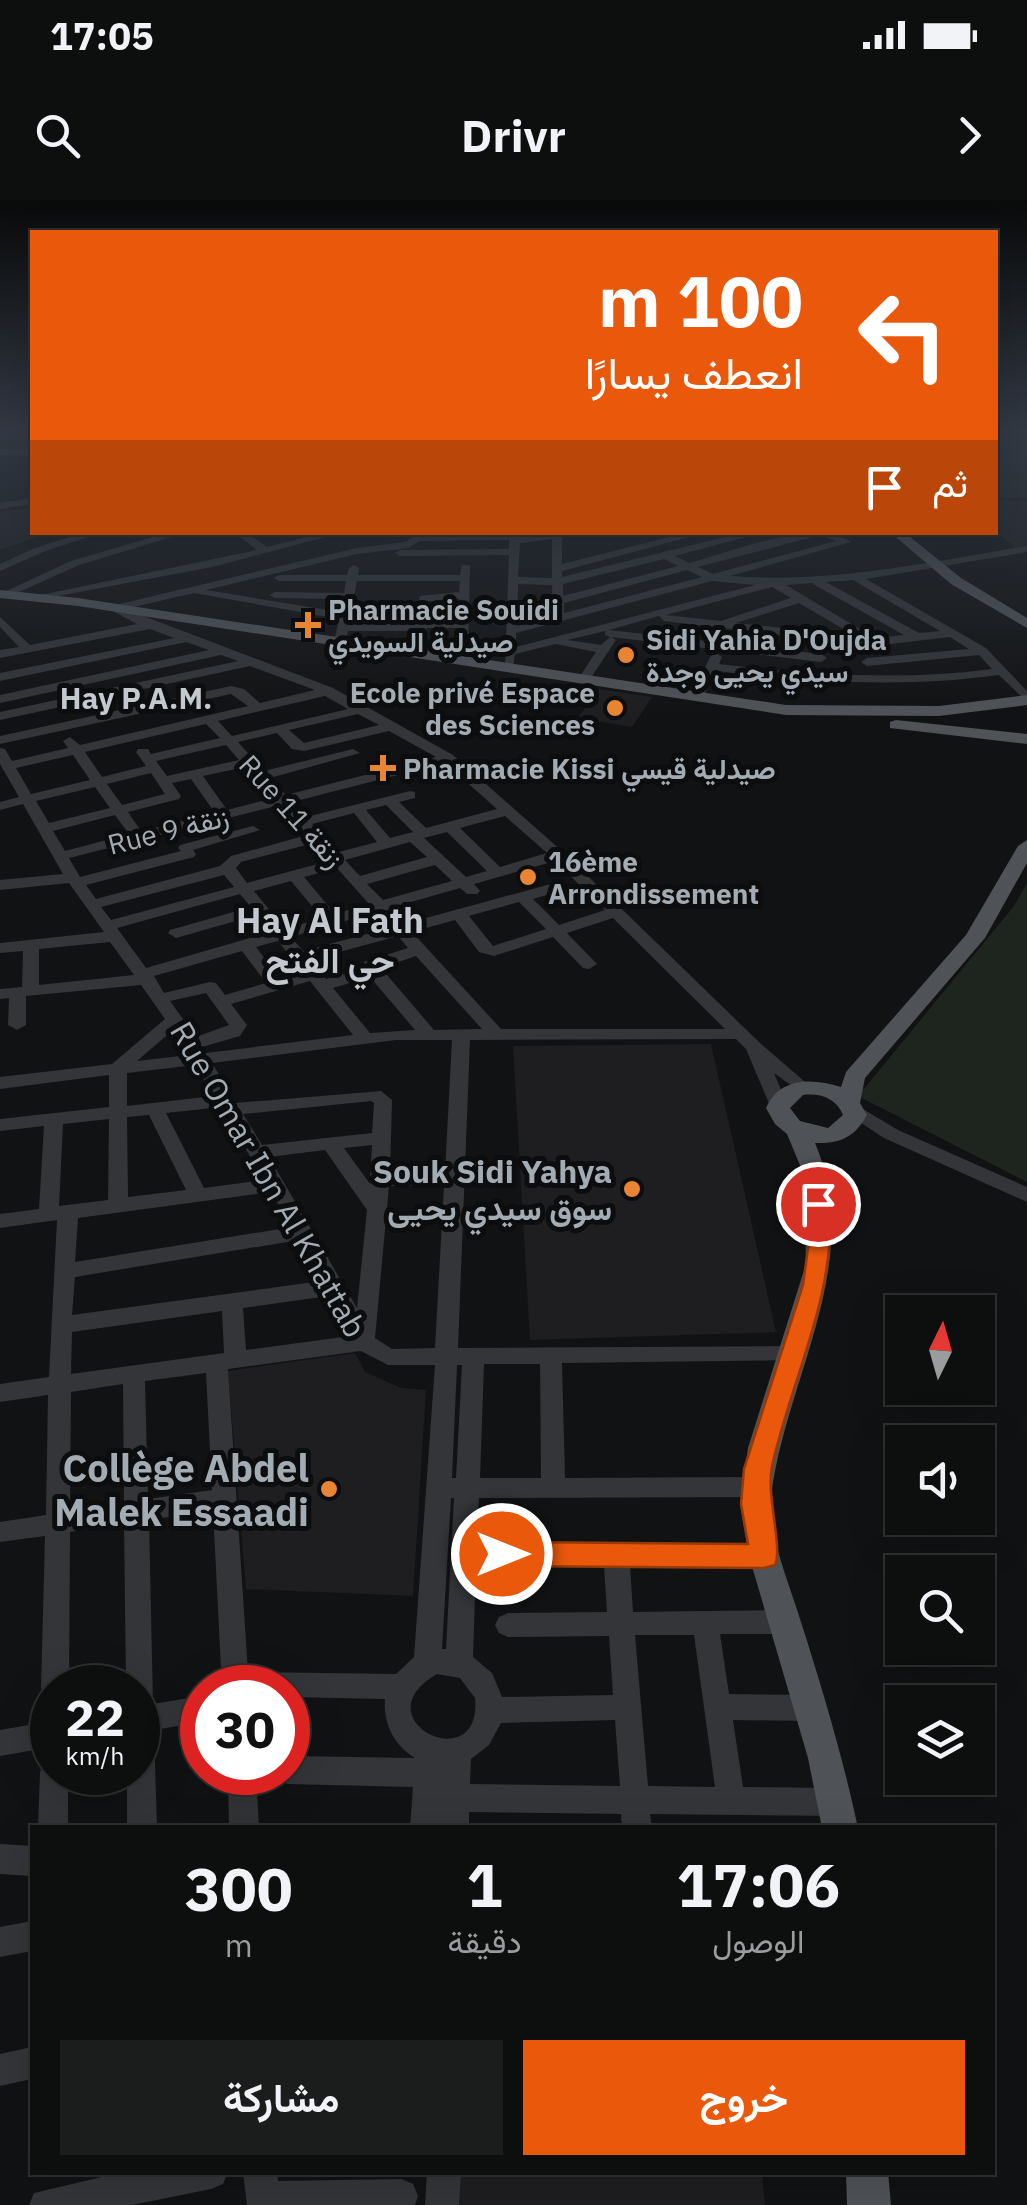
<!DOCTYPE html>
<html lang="ar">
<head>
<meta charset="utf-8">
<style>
  body { margin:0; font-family:"IBM Plex Sans",Vazirmatn,sans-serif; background:#1b1c1c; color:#f1f3f6; direction:rtl; height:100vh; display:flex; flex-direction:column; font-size:38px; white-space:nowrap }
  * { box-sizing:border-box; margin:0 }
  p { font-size:32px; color:#9a9c9e }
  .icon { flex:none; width:55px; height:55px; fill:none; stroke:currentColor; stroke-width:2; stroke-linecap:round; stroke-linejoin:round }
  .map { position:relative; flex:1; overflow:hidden; direction:ltr }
  .sheet { position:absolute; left:30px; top:1625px; width:965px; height:350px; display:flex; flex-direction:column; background:#0d0e0e; border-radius:0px; box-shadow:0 10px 40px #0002,0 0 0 2px #2d2e2e; direction:rtl }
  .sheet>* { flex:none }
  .banner { position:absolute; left:30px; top:30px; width:968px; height:305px; border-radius:0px; box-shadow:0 10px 40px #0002,0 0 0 2px #2d2e2e; direction:rtl; background:#ea580c; color:#fff; overflow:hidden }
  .needle { width:65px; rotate:5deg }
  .buttons { position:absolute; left:885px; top:1095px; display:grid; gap:20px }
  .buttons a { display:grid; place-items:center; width:110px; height:110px; border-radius:0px; background:#0d0e0e; box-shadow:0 10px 40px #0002,0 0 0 2px #2d2e2e; font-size:50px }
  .speed { position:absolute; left:30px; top:1465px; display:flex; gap:20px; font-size:50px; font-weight:700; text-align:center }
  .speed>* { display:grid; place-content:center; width:130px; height:130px; border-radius:50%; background:#0d0e0e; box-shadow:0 10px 40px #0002,0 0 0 2px #2d2e2e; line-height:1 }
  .speed small { font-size:25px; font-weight:400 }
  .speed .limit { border:15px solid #d22; background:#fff; color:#111 }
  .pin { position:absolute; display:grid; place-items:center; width:85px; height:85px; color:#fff; margin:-42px; border:5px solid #fff; border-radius:50%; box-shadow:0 2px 10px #0007 }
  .me { position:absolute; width:110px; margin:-55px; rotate:90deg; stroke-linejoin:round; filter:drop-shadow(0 0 8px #0008) }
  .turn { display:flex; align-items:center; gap:35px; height:210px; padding:0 30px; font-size:45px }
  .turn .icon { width:130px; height:130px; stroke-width:2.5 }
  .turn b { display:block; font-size:70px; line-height:85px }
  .then { display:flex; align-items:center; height:95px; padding:0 30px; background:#0003; gap:20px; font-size:38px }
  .eta { display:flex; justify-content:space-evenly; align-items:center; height:170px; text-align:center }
  .eta b { font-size:60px; font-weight:700; line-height:70px }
  .button { display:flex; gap:20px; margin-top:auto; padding:20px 30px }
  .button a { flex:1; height:115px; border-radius:0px; background:#ea580c; color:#fff; font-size:40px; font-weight:700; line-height:115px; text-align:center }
  .button a+a { background:#1b1c1c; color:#f1f3f6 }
  .status { display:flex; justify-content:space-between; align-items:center; height:70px; padding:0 50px; background:#0d0e0e; direction:ltr }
  .status svg { height:28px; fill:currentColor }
  header { display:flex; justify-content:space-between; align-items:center; height:130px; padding:0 30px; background:#0d0e0e; font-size:45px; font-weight:700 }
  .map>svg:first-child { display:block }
  .built { fill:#1e1e20 }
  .green { fill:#1e251e }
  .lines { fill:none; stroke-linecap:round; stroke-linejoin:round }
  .minor { fill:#333538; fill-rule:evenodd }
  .major { fill:#4f5257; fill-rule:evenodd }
  .route { fill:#ea580c; stroke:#983908; stroke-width:2.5 }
  .poi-dot { fill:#e88534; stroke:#0c0d0e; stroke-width:4 }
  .labels { text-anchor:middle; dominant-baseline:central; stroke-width:10; stroke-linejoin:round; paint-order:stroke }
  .far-poi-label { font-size:28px; font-weight:bold; fill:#a3abb3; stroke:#0c0d0e; text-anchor:start }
  .far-street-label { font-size:28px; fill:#a3abb3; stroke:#0c0d0e }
  .far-neighbourhood-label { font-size:30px; font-weight:bold; fill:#c4c9cf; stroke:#0c0d0e }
  .poi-label { font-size:32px; font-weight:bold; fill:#a3abb3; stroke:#0c0d0e; text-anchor:end }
  .street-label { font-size:32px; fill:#a3abb3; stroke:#0c0d0e }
  .neighbourhood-label { font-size:35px; font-weight:bold; fill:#c4c9cf; stroke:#0c0d0e }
  .near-poi-label { font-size:38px; font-weight:bold; fill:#a3abb3; stroke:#0c0d0e; text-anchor:end }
</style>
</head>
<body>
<div class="status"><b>17:05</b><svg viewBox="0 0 49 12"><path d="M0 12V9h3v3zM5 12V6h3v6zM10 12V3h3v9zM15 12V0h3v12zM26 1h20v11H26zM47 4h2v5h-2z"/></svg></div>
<header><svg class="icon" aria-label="forward" viewBox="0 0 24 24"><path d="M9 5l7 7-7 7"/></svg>Drivr<svg class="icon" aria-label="search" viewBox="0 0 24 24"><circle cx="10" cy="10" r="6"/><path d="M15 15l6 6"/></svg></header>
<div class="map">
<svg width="1027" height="2005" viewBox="0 0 1027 2005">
  <rect width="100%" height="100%" fill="#111213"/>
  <!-- built -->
  <path class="built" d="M995,300L1027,301V346L1017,349L995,330Z
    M32,308V332L49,333L0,350V312Z
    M599,489L652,497L632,527L578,518Z
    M711,844L776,1132L530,1140L513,846Z
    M355,1153L365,1172L401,1188L426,1190L413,1396L246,1389L228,1171Z
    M460,1972L762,1973L765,2005H459Z"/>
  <!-- green -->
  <path class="green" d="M995,233H1027V298L995,297Z
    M1027,683V982L858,896L1014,706Z"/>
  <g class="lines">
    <!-- minor -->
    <path class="minor" d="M0,249L32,250V256L0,255Z
      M32,298V304L0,309V303Z
      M86,332H103L43,352L0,371V364L35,348Z
      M170,332H188L79,365L10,396L0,394L71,361Z
      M234,332H246L267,347L326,332L333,335L212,367L37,400L31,397L257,350Z
      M520,332V337L580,332L562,337V364L689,332H708L562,371V377L745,332H765L675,356L689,363C731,352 815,317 851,342L730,376C830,384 929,362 1027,346V352L866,379L986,448L1027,491V502L999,475C904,488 810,482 716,471L704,496L698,500L692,496L710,457L716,453L722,457L719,464C810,475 901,481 992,469L979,455L867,466L861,462L867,458L969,449L950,437L873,446L664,421L659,416L609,430L821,454L827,458L821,462L611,437L616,440L588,482L578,479L596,452L556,444L515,454L513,468H505L509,355L400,356L395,353L400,350L509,349V340L420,341L408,348L357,354L206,390L340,412L342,399L275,398L269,395L275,392L344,393L346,381H279L274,378L279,375H347L349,368L354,365L359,368L358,375H460L462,365H470L468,450L462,454L456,450L457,428H427L423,443L417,447L411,443L413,431H348L346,441L340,445L334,441L339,419L194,393L125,409L333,488L453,555L563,652L760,843L812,888L803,894L774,873L787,904L785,908H771L746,849L736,839L470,840L458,1148L804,1146L807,1152L804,1158L796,1160L562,1163L565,1278L756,1277L765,1280L768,1287L765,1294L756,1297L479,1298L477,1343L765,1345L774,1348L778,1356L774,1364L765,1367L630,1366L633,1412L786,1410L795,1414L799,1422L795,1430L786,1434H720L729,1494L811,1495L821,1499L825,1508L821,1517L811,1521L733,1520L743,1587L836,1588L846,1592L850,1602L846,1612L836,1616L650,1614L652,1628H622L621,1614L469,1612V1628H410L413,1587L288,1584L278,1580L275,1572H288V1556L415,1558C394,1546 383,1523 385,1499L288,1497V1488H222L213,1310L149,1320L153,1504L202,1496V1522L154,1530L157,1628H127V1572H138V1488H126L124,1323L70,1332L69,1488H52V1500L45,1497L41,1488L45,1336L0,1342V1322L46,1315L48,1195L0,1202V1184L49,1177L57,1020L0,1028V1014L39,1009L44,926L0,931V919L109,907V875L0,889V877L112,864L165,819L141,785L26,796V825L17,830L8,825L9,798L0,799V789L22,787L23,751L0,753V743L104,732L69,683L0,690V680L63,674L23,604L0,610V602L19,597L0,564V548L5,549L12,561L68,548L63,541L70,537L80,545L248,506L231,494L0,544V536L231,486L244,489L260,503L315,490L250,466L0,520V512L238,461L221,455L0,503V495L209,450L186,442L0,481V473L174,438L150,429L0,458V450L19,447L0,427V417L30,445L137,424L111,410V406L357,348L405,342L417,335ZM821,335L836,341L713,374L698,367ZM552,339V378L518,377L520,343ZM664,359L678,366L563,396V384ZM687,370L702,377L564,413V403ZM853,380L940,431L919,433L826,382ZM357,381H460L459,392L420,396L417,407H352ZM712,381L755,385L516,447V433ZM813,383V384L904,435L875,438L786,385ZM518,384L552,385L553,416L517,426ZM772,387L791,398L721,421L666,415ZM459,399L458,421H426L429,401ZM799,403L855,436L736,423ZM351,414H416L414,424H349ZM605,431V435L610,437L601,445L568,440ZM325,496L348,509L232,536L218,521ZM358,514L379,525L304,543L289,530ZM206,524L220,538L151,554L148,549H138L136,552L146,566L102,577L85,552ZM389,531L436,557L286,595L270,578L360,553L353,549L264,571L238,542L277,533L292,549L304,551ZM226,545L239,560L167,576L156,561ZM73,555L90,580L31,594L16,568ZM445,563L497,609L426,628L399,602L415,598V592L410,591L306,617L292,602ZM245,567L273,598L227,610L203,576ZM151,573L165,594L122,605L107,584ZM191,579L215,613L141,631L128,612L179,599L181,596L172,583ZM95,587L110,608L49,623L36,601ZM280,605L307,635L231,656L220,666L96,699L86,685L194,657L196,654L193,650L260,630L253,626L180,645L178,648L181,651L80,677L69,658ZM386,605L413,632L390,638L366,610ZM354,613L377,642L339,652L312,624ZM115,615L129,634L65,651L53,631ZM505,616L547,653L500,667L460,628ZM447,632L487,671L466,677L424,638ZM410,642L427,657L360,676L345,660ZM314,643L329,661L247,683L236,668L241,662ZM555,661L605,710L559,725L533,699L563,690V684L558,682L404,724L390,708L460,688L467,694H477L480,691L474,684ZM435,665L452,681L383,700L367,684ZM337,668L369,704L335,714L304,677ZM224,675L234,687L111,720L101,707ZM291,681L322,718L285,729L254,691ZM240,694L251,707L170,730L168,733L176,738L257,715L271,732L146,768L117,728ZM519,702L546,729L493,746L469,716ZM376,712L390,728L303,751L291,737ZM613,718L725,829H501L412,732L455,720L479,752L494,756L553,737L583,768L589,769L597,764L567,733ZM398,736L408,748L364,762L363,769L326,779L310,760ZM278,741L303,773L280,779L256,747ZM110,742L134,775L39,785V749ZM242,751L266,783L225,795L216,783L210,782L164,793L154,776ZM416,756L482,829L434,830L381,768ZM370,777L415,830L370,833L333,788ZM310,781L353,835L206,853L202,847L240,836L247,825L231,804ZM206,793L229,825L196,837L170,801ZM173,830L189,855L137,861ZM396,840H452L445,972L390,973L392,900L381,891L236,903L212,863ZM195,865L214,896L127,906V873ZM371,901L374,903L372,933L262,945L243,914ZM221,907L264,980L204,988L166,913ZM149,915L186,990L128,997L127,917ZM109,919L108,1000L59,1006L63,924ZM372,945L370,980V984L344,948ZM325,950L367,1010L357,1108L269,957ZM444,985L435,1148L392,1149L375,1138L389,986ZM271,992L292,1027L75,1062L78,1018ZM299,1040L321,1081L72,1115L75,1077ZM328,1096L350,1136L246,1150L243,1108ZM222,1111L224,1153L71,1174L72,1132ZM361,1151L388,1165H435L414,1457L396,1474L248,1472L228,1169ZM484,1164H540L541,1278H480ZM457,1165H462L456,1278H452ZM206,1173L212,1290L148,1299L145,1181ZM123,1184L124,1303L70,1311L71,1192ZM451,1298H454L446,1449H442ZM476,1365L604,1366L607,1412L508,1413L499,1417L495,1425L499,1433L508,1437L609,1436L613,1495L502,1497L492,1473L473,1457ZM635,1435H694L715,1587L648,1586ZM437,1474L460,1478L475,1498C483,1580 358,1520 437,1474ZM615,1520L620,1586L470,1584L471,1559L489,1545L501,1523Z
      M853,903L898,930L1027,987V1002L884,938L846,913L844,909L846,905Z
      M52,1521V1547L0,1556V1530Z
      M52,1559V1572H68V1628H38L40,1572L44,1562Z
      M228,1572H256L259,1628H229Z
      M0,1644L32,1646V1676L0,1674Z
      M32,1721V1751L0,1757V1727Z
      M32,1847V1879L0,1886V1854Z
      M123,1972H228L223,1984L211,1989L132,2005H29L34,1993Z
      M243,1972H277L278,1981L401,1979L413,1984L418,1996L415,2005H247Z
      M427,1972H461L459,2005H425Z"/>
    <!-- major -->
    <path class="major" d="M890,332H904L961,378L1027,418V428L951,384Z
      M0,390L78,398L786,505L939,506L1027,495V505L939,516L786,515L78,406L0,398Z
      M896,520L1027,534V544L890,528V522Z
      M1027,640V663L985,738L865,878L860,903L867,915C855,937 840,944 815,943C866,1063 785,1179 771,1297C767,1333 791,1388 801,1422C823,1491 843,1558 858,1628H822L808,1558L749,1356L740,1304L748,1248L806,1064L804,975L787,934L775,924L766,908C780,877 812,878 841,887L846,872L966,735L1018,646ZM803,895C820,893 836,898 843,915L828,928L800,921L790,908Z
      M846,1972H888L891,2005H847Z"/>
  </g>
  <!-- sky -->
  <linearGradient id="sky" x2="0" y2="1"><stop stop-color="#090a0a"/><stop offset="0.45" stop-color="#323944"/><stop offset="1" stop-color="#323944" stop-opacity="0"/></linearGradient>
  <rect width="1027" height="513" fill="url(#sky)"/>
  <!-- route -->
  <path class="route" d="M818,996L830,1004C835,1100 792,1176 772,1266C766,1296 783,1348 775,1365L764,1368L502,1366L492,1362L488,1354L492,1345L502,1342L748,1344L741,1304L744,1269L803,1085L809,1041L807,1004Z"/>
  <!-- markers -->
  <g class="poi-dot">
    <path d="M303 410h10v10h10v10h-10v10h-10v-10h-10v-10h10z"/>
    <circle cx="626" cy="455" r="10"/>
    <circle cx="615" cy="508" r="10"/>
    <path d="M378 553h10v10h10v10h-10v10h-10v-10h-10v-10h10z"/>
    <circle cx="528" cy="677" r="10"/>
    <circle cx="632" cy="989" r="10"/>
    <circle cx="329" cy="1289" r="10"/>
  </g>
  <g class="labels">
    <!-- far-poi labels -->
    <g class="far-poi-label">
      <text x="328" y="409">Pharmacie Souidi<tspan x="328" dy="32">صيدلية السويدي</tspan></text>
      <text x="646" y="439">Sidi Yahia D'Oujda<tspan x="646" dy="32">سيدي يحيى وجدة</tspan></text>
      <text x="595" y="492" text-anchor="end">Ecole privé Espace<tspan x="595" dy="32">des Sciences</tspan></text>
      <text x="403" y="568">Pharmacie Kissi صيدلية قيسي</text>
      <text x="548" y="661">16ème<tspan x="548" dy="32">Arrondissement</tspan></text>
    </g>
    <!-- far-street labels -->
    <g class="far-street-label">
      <text transform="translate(292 611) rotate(48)">Rue 11 زنقة</text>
      <text transform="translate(168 630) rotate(-14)">Rue 9 زنقة</text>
    </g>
    <!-- far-neighbourhood labels -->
    <g class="far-neighbourhood-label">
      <text x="136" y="497">Hay P.A.M.</text>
    </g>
    <!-- poi labels -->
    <g class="poi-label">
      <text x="612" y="971">Souk Sidi Yahya<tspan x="612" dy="37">سوق سيدي يحيى</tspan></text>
    </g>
    <!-- street labels -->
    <g class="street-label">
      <text transform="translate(269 979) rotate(60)">Rue Omar Ibn Al Khattab</text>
    </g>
    <!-- neighbourhood labels -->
    <g class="neighbourhood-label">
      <text x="330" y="720">Hay Al Fath<tspan x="330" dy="40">حي الفتح</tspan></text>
    </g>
    <!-- near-poi labels -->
    <g class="near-poi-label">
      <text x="309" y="1267">Collège Abdel<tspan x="309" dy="44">Malek Essaadi</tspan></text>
    </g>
  </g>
</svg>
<div class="buttons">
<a><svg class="needle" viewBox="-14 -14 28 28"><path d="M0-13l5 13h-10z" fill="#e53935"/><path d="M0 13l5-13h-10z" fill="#9a9c9e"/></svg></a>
<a><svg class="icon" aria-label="sound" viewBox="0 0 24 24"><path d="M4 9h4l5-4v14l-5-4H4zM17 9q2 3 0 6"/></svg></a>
<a><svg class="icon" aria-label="search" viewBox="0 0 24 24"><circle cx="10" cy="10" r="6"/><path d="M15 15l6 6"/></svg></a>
<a><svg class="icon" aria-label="layers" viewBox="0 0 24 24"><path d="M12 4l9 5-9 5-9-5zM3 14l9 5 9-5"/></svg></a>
</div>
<div class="speed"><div>22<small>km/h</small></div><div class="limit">30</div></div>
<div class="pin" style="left:818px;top:1004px;background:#d93025"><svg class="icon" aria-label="arrive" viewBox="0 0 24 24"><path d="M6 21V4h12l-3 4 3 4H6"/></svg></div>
<svg class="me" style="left:502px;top:1354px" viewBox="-20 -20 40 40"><circle r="17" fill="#ea580c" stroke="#fff" stroke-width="3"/><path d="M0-11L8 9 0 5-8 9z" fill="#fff"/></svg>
<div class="banner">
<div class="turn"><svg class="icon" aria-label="left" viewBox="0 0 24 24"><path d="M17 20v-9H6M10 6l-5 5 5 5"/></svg><div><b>100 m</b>انعطف يسارًا</div></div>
<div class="then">ثم<svg class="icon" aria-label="arrive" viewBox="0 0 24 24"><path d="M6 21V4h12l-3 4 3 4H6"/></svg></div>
</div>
<section class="sheet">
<div class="eta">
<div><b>17:06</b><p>الوصول</p></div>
<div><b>1</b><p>دقيقة</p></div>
<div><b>300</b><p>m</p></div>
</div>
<div class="button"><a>خروج</a><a>مشاركة</a></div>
</section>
</div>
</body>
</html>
